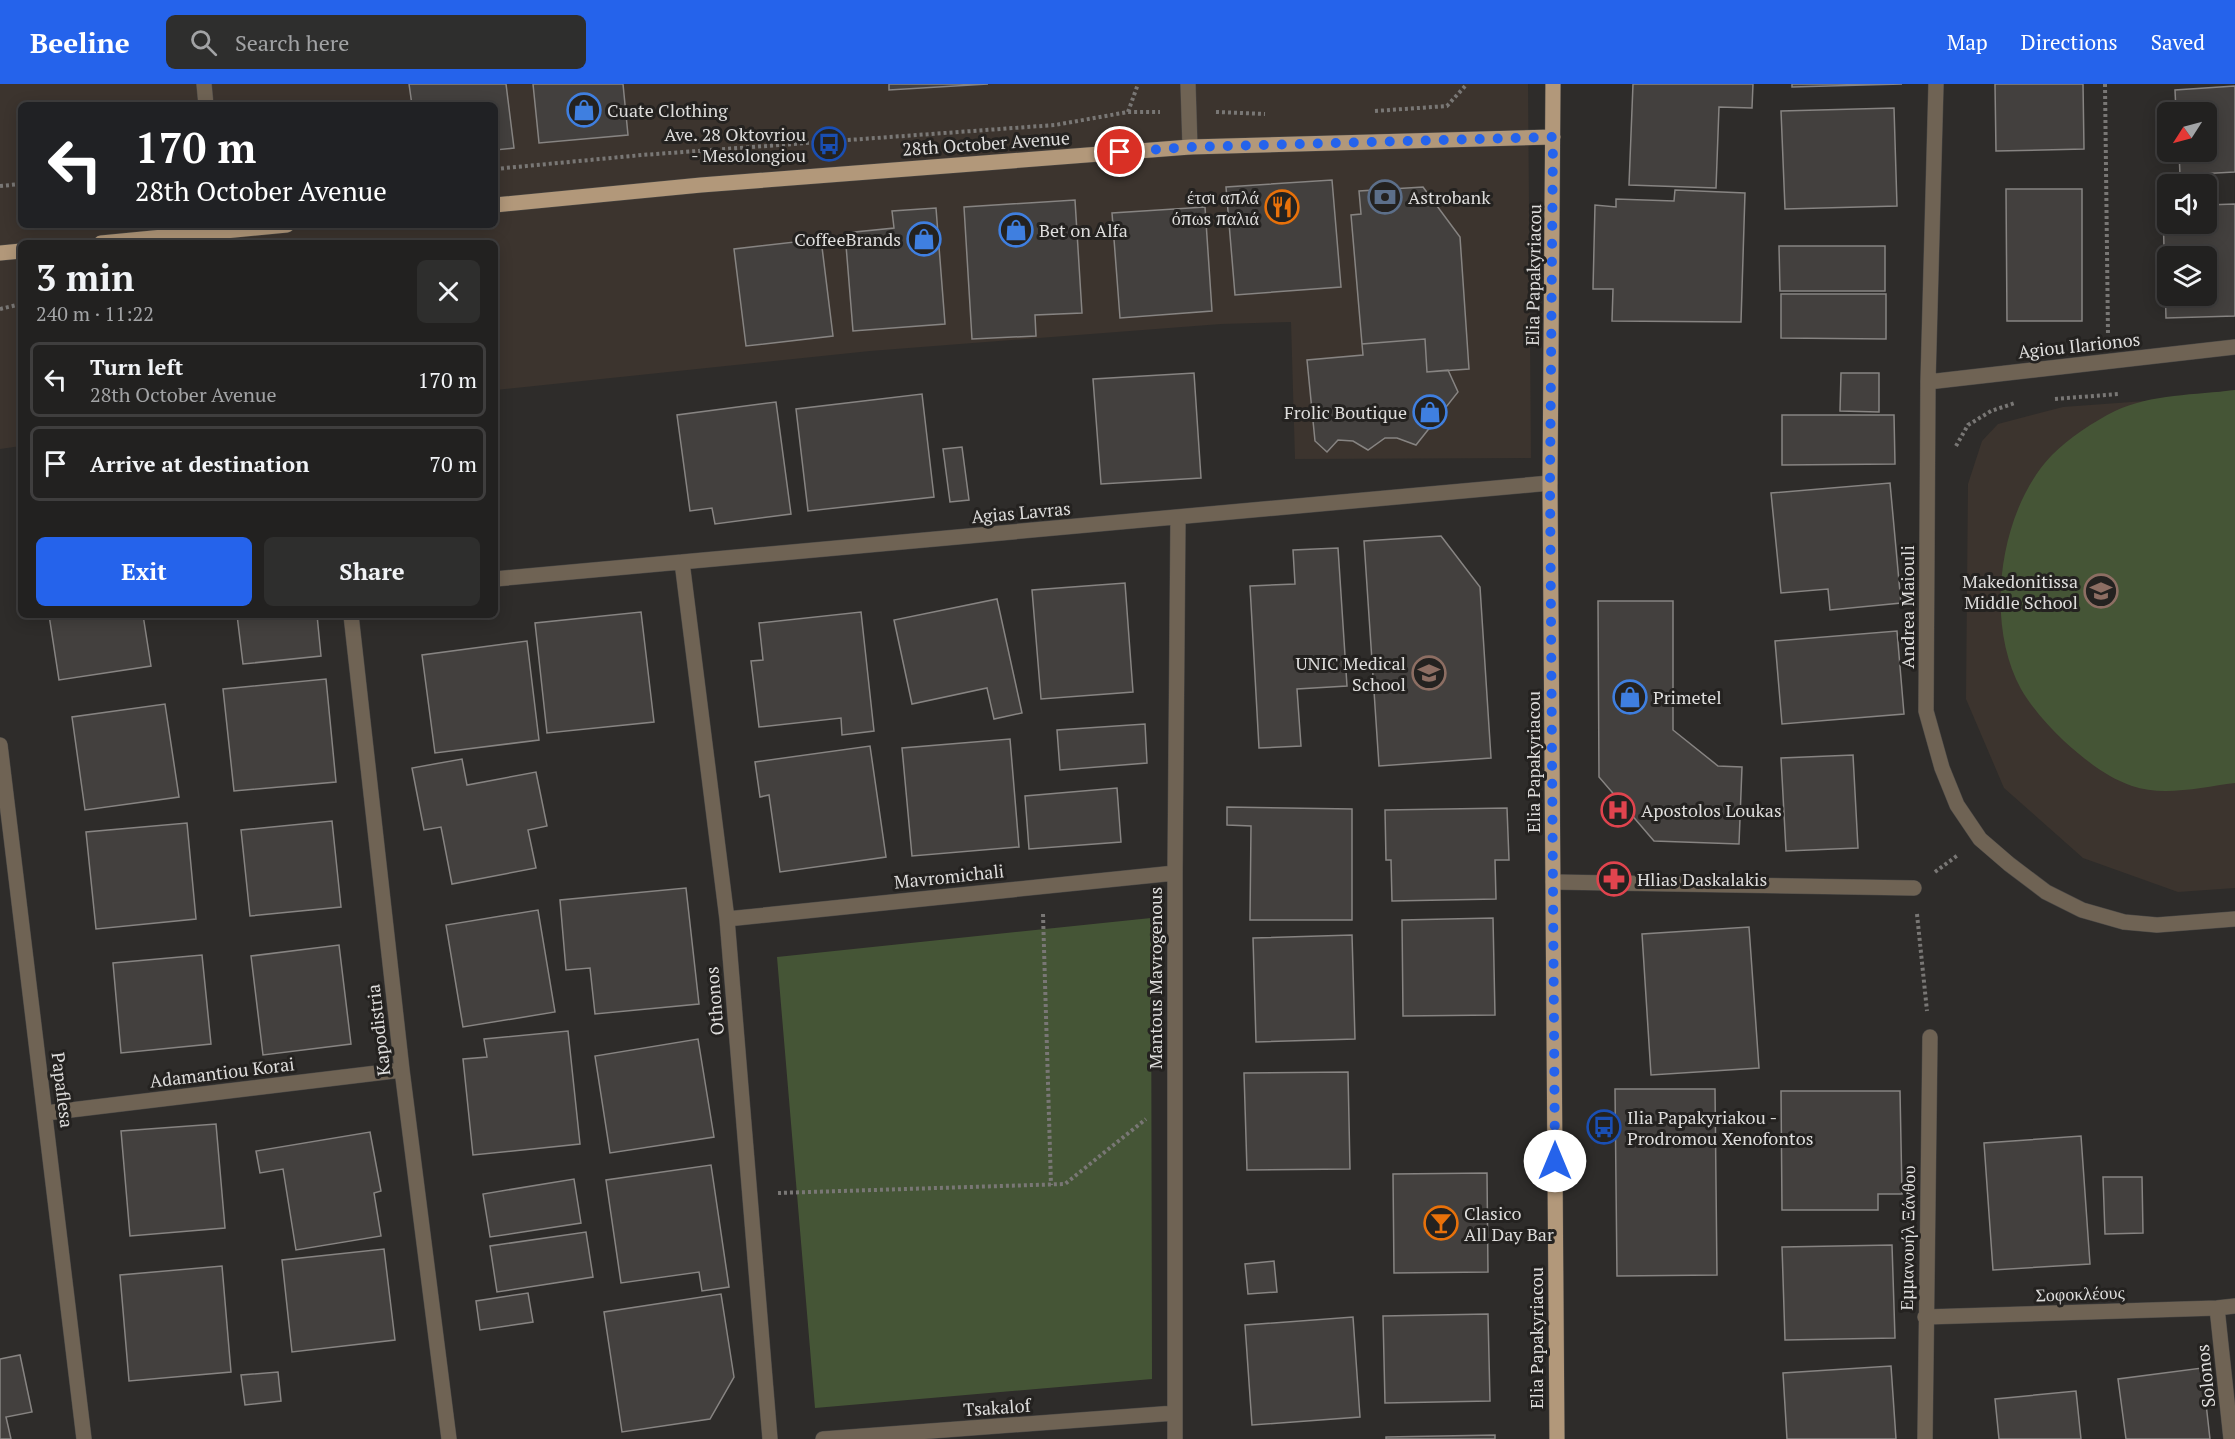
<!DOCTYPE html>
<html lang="en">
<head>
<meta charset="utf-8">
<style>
  body { margin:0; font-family:"PT Serif",serif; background:#2e2e2d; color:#f1f3f6; height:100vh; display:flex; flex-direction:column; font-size:22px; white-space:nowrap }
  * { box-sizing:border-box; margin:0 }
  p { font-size:20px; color:#a2a3a5 }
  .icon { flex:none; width:33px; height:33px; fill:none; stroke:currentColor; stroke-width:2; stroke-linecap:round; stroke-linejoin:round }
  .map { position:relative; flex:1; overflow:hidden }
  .side { position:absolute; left:18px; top:156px; width:480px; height:378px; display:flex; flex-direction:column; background:#222120; border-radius:9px; box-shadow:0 3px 15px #0003,0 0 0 2px #3f3e3e }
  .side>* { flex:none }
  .hud { position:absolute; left:18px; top:18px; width:480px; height:126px; border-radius:9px; box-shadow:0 3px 15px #0003,0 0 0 2px #3f3e3e; background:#202124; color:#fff; overflow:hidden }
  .needle { width:39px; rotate:234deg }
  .buttons { position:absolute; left:2157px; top:18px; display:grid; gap:12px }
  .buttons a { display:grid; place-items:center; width:60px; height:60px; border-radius:9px; background:#222120; box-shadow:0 3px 15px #0003,0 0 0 2px #3f3e3e; font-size:30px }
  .pin { position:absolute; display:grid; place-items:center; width:51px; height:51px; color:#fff; margin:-26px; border:3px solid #fff; border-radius:50%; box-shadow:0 2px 6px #0007 }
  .me { position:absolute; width:66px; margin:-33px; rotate:0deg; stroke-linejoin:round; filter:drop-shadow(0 0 4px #0008) }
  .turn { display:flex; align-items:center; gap:21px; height:126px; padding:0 18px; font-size:27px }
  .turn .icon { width:78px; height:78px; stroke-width:2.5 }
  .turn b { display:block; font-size:42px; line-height:51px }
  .round { display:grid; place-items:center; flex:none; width:63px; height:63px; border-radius:9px; background:#2e2e2d }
  .head { display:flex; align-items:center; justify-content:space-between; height:102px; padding:0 18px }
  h1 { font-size:36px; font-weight:700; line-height:45px }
  .cta { display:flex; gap:12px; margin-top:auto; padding:12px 18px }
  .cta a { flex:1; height:69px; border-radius:9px; background:#2563eb; color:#fff; font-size:24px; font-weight:700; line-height:69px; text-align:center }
  .cta a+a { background:#2e2e2d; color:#f1f3f6 }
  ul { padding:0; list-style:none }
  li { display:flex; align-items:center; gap:18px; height:75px; margin:0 12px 9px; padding:0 6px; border:3px solid #3f3e3e; border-radius:9px }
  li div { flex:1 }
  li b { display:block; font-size:22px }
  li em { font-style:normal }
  header { display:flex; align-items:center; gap:36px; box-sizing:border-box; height:84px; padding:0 30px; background:#2563eb; color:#fff }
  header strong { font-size:28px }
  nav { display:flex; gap:33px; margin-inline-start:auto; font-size:21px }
  .search { width:420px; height:54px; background:#2e2e2d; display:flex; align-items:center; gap:15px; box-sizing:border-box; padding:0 21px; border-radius:9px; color:#a2a3a5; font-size:22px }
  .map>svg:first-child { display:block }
  .built { fill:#3c342e; fill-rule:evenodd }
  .green { fill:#455536 }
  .building { fill:#43403e; stroke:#878482; stroke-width:1.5; fill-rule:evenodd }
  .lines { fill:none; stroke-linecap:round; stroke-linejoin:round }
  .minor-casing { stroke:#4a4846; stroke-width:16 }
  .major-casing { stroke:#4a4846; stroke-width:16 }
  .path { stroke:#797775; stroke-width:4; stroke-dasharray:3 3; stroke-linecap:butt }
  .minor { stroke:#6f6354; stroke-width:15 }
  .major { stroke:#b2987a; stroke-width:15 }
  .route { stroke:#2563eb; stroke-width:10; stroke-dasharray:0 18 }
  .labels { text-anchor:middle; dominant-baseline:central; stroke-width:6; stroke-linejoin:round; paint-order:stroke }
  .poi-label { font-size:18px; fill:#dedddc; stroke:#242220; text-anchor:start }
  .street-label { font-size:18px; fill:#dedddc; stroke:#242220 }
</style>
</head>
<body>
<header>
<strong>Beeline</strong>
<div class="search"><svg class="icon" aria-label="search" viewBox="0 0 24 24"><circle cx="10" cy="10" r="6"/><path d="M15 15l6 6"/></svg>Search here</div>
<nav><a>Map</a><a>Directions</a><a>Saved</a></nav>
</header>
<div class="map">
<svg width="2235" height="1355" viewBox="0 0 2235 1355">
  <rect width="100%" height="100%" fill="#2e2c2a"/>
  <!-- built -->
  <path class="built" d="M0,0H1528L1531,374L1295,375L1291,238L1221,240L870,267L495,306V159H21V362L0,365ZM21,21H495V141H21Z
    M2235,306V804L2178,808L2083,774L2004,704L1966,615L1968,400L1982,357L1998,340L2063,323L2145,317Z"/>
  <!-- green -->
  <path class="green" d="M2235,306V699C2203,703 2163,713 2132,702C2106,693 2084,675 2064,657C2048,642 2032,624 2021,605C1984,538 1999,426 2052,371C2069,354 2093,338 2115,327C2151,310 2196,311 2235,306Z
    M1151,834L1152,1295L815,1324L777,873Z"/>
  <!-- building -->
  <path class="building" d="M409,0H506L514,64L495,66V21H412Z
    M533,0H623L628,51L539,59Z
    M889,0H988L889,6Z
    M1633,0H1753L1752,24L1719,23L1716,104L1629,101Z
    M1792,0H1902L1792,3Z
    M1995,0H2083L2084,65L1996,67Z
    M2235,2V88L2180,91L2179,68H2206V28H2176L2175,6Z
    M1894,24L1897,122L1785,125L1781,27Z
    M1332,96L1341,203L1235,211L1226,103Z
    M1423,103L1460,153L1469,285L1427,288L1425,255L1362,260L1351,131L1361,130L1359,107Z
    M2006,105H2082V237H2007Z
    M1675,106L1745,109L1741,238L1612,237L1613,205H1593L1595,121L1616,123V115L1674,117Z
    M1075,116L1082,229L1035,231L1036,252L972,255L964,123Z
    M2235,120V232L2166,234L2163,128H2168V140H2206V121ZM2168,172H2206V212H2168Z
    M1205,123L1212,227L1120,234L1112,129Z
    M936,124L945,240L853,247L845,149L894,144L892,127Z
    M821,155L833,252L746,262L734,165Z
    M1779,162H1885V207H1780Z
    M1781,210H1886V255L1781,254Z
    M1425,255L1427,288L1448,286L1458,308L1416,361L1397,354H1385L1368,366L1353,357L1338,356L1327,368L1315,357L1307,276L1363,271L1362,260Z
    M1194,289L1201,394L1101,400L1093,295Z
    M1841,289H1879V328L1840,327Z
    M21,295V331L19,298Z
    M922,310L934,413L808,427L796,325Z
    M776,318L791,430L715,440L712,424L690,427L677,331Z
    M1782,331H1894L1895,380L1782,381Z
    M962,363L969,416L950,418L943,365Z
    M1890,399L1901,519L1830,526L1828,505L1781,509L1771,409Z
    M1441,452L1480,503L1491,674L1379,682L1364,457Z
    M1338,464L1347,602L1297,605L1301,662L1259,664L1250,502L1295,500L1293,466Z
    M1125,499L1133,608L1041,615L1032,506Z
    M997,515L1022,629L994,635L987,604L912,620L894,536Z
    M1598,517H1673V646L1718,682L1742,683L1739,760L1654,757L1599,693Z
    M641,528L654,638L547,649L535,539Z
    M861,528L874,647L842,651L841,634L759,643L751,577L763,576L759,539Z
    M49,531H143L151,582L59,596Z
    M237,531H317L321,572L243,580Z
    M1897,547L1904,630L1782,640L1775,557Z
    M527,557L539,656L435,669L422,571Z
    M326,595L336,698L234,707L223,605Z
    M165,620L179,713L85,726L72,633Z
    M1145,640L1147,679L1060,686L1057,646Z
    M1010,655L1019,763L912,772L902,664Z
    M870,662L886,773L780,788L769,711L760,713L755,678Z
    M1853,671L1858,764L1786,767L1781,674Z
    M462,675L467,701L536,688L547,742L528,746L536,784L452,800L441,743L424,746L412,684Z
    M1117,704L1121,758L1029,765L1025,712Z
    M1227,723L1352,725V836H1250L1251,742L1227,741Z
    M1507,724L1509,776H1495L1496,815L1392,817L1391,776H1386L1385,726Z
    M332,737L341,823L250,832L241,746Z
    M187,739L196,835L96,845L86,748Z
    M686,804L699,920L595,930L590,884L566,886L560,816Z
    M538,826L555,928L463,943L446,841Z
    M1493,834L1495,931L1403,932L1402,836Z
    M1749,843L1759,984L1651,991L1642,850Z
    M1352,851L1355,955L1256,958L1253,854Z
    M339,861L351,960L263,971L251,872Z
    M202,871L211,960L121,969L113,879Z
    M568,947L580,1060L473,1071L463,975L487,973L484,955Z
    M698,955L714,1053L610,1069L595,972Z
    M1348,988L1350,1085L1247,1086L1244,989Z
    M1615,1005H1715L1717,1191L1617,1192Z
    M1781,1007H1900L1902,1110H1878V1126H1782Z
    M216,1040L225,1144L130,1152L121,1047Z
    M370,1048L381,1107L374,1109L381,1152L296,1166L283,1085L260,1089L256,1067Z
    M2081,1052L2090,1180L1993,1186L1984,1059Z
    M711,1081L729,1203L702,1207L699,1188L621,1199L606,1096Z
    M1487,1089L1488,1188L1394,1189L1393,1090Z
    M2103,1093H2142L2143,1149L2105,1150Z
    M574,1095L581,1139L490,1153L483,1110Z
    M586,1148L593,1193L497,1208L490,1162Z
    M1892,1161L1895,1254L1785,1256L1782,1163Z
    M384,1165L395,1256L292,1268L282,1176Z
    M1274,1177L1277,1208L1248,1210L1245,1180Z
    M222,1182L231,1288L129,1297L120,1191Z
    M528,1209L533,1238L480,1246L476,1217Z
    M721,1210L734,1293L710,1335L622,1348L604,1228Z
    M1488,1230L1490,1317L1385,1319L1383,1232Z
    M1353,1233L1360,1333L1252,1341L1245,1241Z
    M20,1271L32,1328L6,1333L11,1355H0V1275Z
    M1891,1282L1896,1355H1787L1783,1289Z
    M2202,1284L2210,1355H2126L2118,1295Z
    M278,1288L281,1317L245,1321L241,1291Z
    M2076,1307L2081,1355H1999L1995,1315Z
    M1495,1351V1355H1386V1353Z"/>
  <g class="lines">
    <defs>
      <path id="minor" d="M204,0L206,21
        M1188,0L1190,63
        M1936,0L1928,298L1926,627L1942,684L1957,721L1980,755L2009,780L2046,808L2082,826L2124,838L2157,841L2235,835
        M1928,298L2235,263
        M682,478L727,835L770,1355
        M495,495L1550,399
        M351,531L402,986L449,1355
        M0,661L84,1355
        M1553,798L1914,804
        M727,835L1175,789
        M46,1029L402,986
        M2217,1224L2231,1355
        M1925,1233L2217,1224L2235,1222
        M823,1355L1175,1329
        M1175,1355V789L1178,434
        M1925,1355L1930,953"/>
      <path id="major" d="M1553,0L1550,399L1557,1355
        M495,121L701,101L1190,63L1553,53
        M101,159L287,141
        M0,169L21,167"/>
    </defs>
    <!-- minor casing -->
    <use href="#minor" class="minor-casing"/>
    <!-- major casing -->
    <use href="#major" class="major-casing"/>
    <!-- path -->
    <path class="path" d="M2105,0L2108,251
      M1375,27L1447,22L1467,0
      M1128,28L1138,0
      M1216,28L1265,30
      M495,85L642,71L1055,41L1128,28H1160
      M0,102L21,100
      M0,225L21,220
      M2055,315L2118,310
      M1956,362L1968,341L1991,327L2015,319
      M1935,788L1958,771
      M1043,830L1051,1101
      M1917,830L1927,927
      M778,1109L1065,1100L1146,1035"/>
    <!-- minor -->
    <use href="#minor" class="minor"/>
    <!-- major -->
    <use href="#major" class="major"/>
  </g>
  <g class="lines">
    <!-- route -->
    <path class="route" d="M1120,68L1190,63L1553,53L1550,399L1555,1077"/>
  </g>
  <!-- icons -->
  <defs>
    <symbol id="shop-ring" viewBox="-11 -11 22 22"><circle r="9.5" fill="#242220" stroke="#3f7fe0" stroke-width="1.5"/><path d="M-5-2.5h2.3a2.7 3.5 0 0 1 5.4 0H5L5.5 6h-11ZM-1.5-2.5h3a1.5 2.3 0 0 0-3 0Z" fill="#3f7fe0"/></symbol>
    <symbol id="bus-ring" viewBox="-11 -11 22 22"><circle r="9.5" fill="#242220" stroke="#1a4fb4" stroke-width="1.5"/><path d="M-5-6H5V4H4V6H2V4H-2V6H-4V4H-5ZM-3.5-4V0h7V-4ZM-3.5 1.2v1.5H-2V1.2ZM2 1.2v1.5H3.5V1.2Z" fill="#1a4fb4"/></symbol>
    <symbol id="bank-ring" viewBox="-11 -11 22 22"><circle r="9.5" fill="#242220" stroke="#5c6f8a" stroke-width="1.5"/><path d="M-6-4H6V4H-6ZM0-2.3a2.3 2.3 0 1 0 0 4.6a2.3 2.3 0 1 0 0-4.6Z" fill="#5c6f8a"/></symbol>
    <symbol id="restaurant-ring" viewBox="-11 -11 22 22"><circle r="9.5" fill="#242220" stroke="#e8710a" stroke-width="1.5"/><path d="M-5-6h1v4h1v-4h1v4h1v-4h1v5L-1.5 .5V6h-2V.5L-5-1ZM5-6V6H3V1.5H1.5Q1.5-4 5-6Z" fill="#e8710a"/></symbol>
    <symbol id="school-ring" viewBox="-11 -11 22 22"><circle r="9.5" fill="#242220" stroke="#8d6e63" stroke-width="1.5"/><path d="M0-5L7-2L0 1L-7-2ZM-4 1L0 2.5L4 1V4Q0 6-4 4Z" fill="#8d6e63"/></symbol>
    <symbol id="university-ring" viewBox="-11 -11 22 22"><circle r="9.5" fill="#242220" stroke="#8d6e63" stroke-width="1.5"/><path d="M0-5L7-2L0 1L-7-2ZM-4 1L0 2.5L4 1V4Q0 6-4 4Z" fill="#8d6e63"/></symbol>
    <symbol id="hospital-ring" viewBox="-11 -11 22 22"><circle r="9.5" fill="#242220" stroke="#e0444e" stroke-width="1.5"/><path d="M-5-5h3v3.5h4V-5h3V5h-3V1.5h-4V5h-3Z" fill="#e0444e"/></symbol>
    <symbol id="pharmacy-ring" viewBox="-11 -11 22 22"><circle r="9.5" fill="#242220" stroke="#e0444e" stroke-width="1.5"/><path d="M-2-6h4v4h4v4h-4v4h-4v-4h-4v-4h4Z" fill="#e0444e"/></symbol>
    <symbol id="bar-ring" viewBox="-11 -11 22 22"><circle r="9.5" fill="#242220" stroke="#e8710a" stroke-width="1.5"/><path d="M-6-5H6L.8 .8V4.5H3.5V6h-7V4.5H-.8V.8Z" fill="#e8710a"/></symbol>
  </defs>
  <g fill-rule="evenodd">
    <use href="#shop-ring" x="565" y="7" width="38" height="38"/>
    <use href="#bus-ring" x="810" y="41" width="38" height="38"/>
    <use href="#bank-ring" x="1366" y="94" width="38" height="38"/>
    <use href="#restaurant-ring" x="1263" y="104" width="38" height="38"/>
    <use href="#shop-ring" x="997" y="127" width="38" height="38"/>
    <use href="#shop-ring" x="905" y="136" width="38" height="38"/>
    <use href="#shop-ring" x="1411" y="309" width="38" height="38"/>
    <use href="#school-ring" x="2082" y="488" width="38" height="38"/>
    <use href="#university-ring" x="1410" y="570" width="38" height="38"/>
    <use href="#shop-ring" x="1611" y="594" width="38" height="38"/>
    <use href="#hospital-ring" x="1599" y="707" width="38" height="38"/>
    <use href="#pharmacy-ring" x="1595" y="776" width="38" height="38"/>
    <use href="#bus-ring" x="1585" y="1024" width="38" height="38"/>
    <use href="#bar-ring" x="1422" y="1120" width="38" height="38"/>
  </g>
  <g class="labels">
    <!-- poi labels -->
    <g class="poi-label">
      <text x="607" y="26">Cuate Clothing</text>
      <text x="806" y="50" text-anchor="end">Ave. 28 Oktovriou<tspan x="806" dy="21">- Mesolongiou</tspan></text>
      <text x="1259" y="113" text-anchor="end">έτσι απλά<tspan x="1259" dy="21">όπωs παλιά</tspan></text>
      <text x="1408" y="113">Astrobank</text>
      <text x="1039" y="146">Bet on Alfa</text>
      <text x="901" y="155" text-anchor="end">CoffeeBrands</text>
      <text x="1407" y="328" text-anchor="end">Frolic Boutique</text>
      <text x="2078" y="497" text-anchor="end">Makedonitissa<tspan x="2078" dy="21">Middle School</tspan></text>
      <text x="1406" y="579" text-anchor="end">UNIC Medical<tspan x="1406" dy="21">School</tspan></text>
      <text x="1653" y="613">Primetel</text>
      <text x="1641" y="726">Apostolos Loukas</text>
      <text x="1637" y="795">Hlias Daskalakis</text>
      <text x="1627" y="1033">Ilia Papakyriakou -<tspan x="1627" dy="21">Prodromou Xenofontos</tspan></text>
      <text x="1464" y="1129">Clasico<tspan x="1464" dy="21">All Day Bar</tspan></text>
    </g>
    <!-- street labels -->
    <g class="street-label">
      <text transform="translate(986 59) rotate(-4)">28th October Avenue</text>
      <text transform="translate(1533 191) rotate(-89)">Elia Papakyriacou</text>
      <text transform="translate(2079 261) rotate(-6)">Agiou Ilarionos</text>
      <text transform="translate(1021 428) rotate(-5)">Agias Lavras</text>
      <text transform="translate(1907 523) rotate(-90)">Andrea Maiouli</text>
      <text transform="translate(1533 678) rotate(-90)">Elia Papakyriacou</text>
      <text transform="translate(949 792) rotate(-6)">Mavromichali</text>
      <text transform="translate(1155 894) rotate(-90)">Mantous Mavrogenous</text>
      <text transform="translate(714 917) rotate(-95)">Othonos</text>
      <text transform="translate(378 946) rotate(-97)">Kapodistria</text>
      <text transform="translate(222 988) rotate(-7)">Adamantiou Korai</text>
      <text transform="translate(63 1006) rotate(83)">Papaflesa</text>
      <text transform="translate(1907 1154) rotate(-89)">Εμμανουήλ Ξάνθου</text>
      <text transform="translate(2080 1209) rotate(-2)">Σοφοκλέους</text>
      <text transform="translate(1536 1254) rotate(-90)">Elia Papakyriacou</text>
      <text transform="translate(2205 1292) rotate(-96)">Solonos</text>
      <text transform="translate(997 1323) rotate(-4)">Tsakalof</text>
    </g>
  </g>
</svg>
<div class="buttons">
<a><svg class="needle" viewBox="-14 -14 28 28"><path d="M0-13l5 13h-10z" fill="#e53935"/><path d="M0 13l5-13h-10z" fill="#a2a3a5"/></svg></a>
<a><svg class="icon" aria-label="sound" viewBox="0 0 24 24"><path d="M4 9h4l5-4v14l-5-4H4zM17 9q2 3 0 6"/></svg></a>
<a><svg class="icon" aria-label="layers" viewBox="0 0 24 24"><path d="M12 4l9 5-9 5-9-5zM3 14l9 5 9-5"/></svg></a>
</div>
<div class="pin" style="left:1120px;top:68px;background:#d93025"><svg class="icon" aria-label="arrive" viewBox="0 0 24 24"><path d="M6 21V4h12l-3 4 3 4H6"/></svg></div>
<svg class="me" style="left:1555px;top:1077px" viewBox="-20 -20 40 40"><circle r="19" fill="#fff"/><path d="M0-13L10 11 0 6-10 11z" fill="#2563eb"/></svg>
<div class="hud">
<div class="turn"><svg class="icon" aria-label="left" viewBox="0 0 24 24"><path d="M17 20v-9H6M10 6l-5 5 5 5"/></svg><div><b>170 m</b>28th October Avenue</div></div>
</div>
<section class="side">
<div class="head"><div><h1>3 min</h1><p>240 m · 11:22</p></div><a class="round"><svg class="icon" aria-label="close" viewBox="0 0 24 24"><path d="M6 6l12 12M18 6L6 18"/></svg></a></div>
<ul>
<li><svg class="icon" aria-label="left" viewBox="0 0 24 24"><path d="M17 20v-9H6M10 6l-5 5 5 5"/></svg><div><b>Turn left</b><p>28th October Avenue</p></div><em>170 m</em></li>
<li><svg class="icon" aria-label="arrive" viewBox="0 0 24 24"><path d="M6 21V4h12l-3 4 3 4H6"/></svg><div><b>Arrive at destination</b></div><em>70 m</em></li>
</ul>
<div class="cta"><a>Exit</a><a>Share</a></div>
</section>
</div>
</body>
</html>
